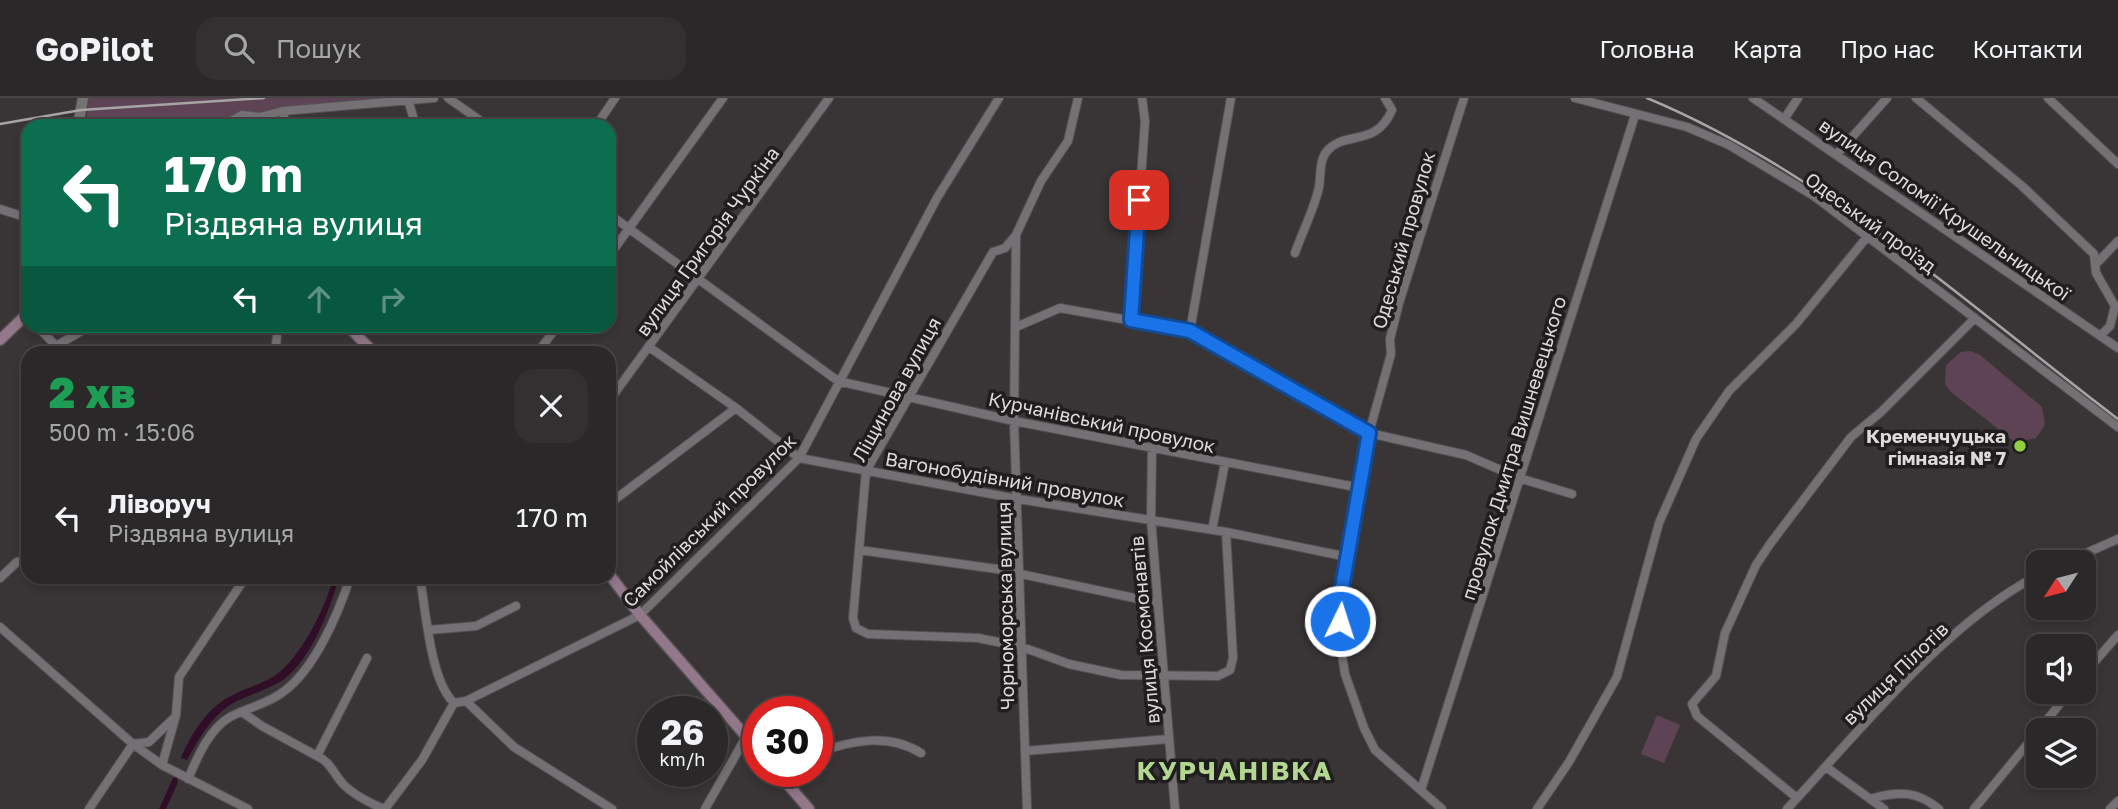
<!DOCTYPE html>
<html lang="uk">
<head>
<meta charset="utf-8">
<style>
  body { margin:0; font-family:"Golos Text",sans-serif; background:#333031; color:#f1f3f6; height:100vh; display:flex; flex-direction:column; font-size:26px; white-space:nowrap }
  * { box-sizing:border-box; margin:0 }
  p { font-size:23px; color:#a6a6a8 }
  .icon { flex:none; width:38px; height:38px; fill:none; stroke:currentColor; stroke-width:2; stroke-linecap:round; stroke-linejoin:round }
  .map { position:relative; flex:1; overflow:hidden }
  .drawer { position:absolute; left:21px; top:248px; width:595px; height:238px; display:flex; flex-direction:column; background:#2b2829; border-radius:21px; box-shadow:0 4px 10px #0003,0 0 0 2px #474446 }
  .drawer>* { flex:none }
  .top-card { position:absolute; left:21px; top:21px; width:595px; height:214px; border-radius:21px; box-shadow:0 4px 10px #0003,0 0 0 2px #474446; background:#0b6e4f; color:#fff; overflow:hidden }
  .needle { width:46px; rotate:234deg }
  .controls { position:absolute; left:2026px; top:452px; display:grid; gap:14px }
  .controls a { display:grid; place-items:center; width:70px; height:70px; border-radius:14px; background:#2b2829; box-shadow:0 4px 10px #0003,0 0 0 2px #474446; font-size:35px }
  .speed { position:absolute; left:637px; top:598px; display:flex; gap:14px; font-size:35px; font-weight:700; text-align:center }
  .speed>* { display:grid; place-content:center; width:91px; height:91px; border-radius:50%; background:#2b2829; box-shadow:0 4px 10px #0003,0 0 0 2px #474446; line-height:1 }
  .speed small { font-size:18px; font-weight:400 }
  .speed .limit { border:10px solid #d22; background:#fff; color:#111 }
  .pin { position:absolute; display:grid; place-items:center; width:60px; height:60px; color:#fff; margin:-30px; border-radius:14px; box-shadow:0 4px 10px #0006 }
  .me { position:absolute; width:77px; margin:-38px; rotate:4deg; stroke-linejoin:round; filter:drop-shadow(0 0 5px #0008) }
  .turn { display:flex; align-items:center; gap:24px; height:147px; padding:0 28px; font-size:32px }
  .turn .icon { width:91px; height:91px; stroke-width:2.5 }
  .turn b { display:block; font-size:49px; line-height:60px }
  .lanes { display:flex; align-items:center; height:66px; padding:0 28px; background:#0003; justify-content:center; gap:35px; direction:ltr }
  .lanes .off { opacity:.35 }
  .round { display:grid; place-items:center; flex:none; width:74px; height:74px; border-radius:21px; background:#333031 }
  .overview { display:flex; align-items:center; justify-content:space-between; height:119px; padding:0 28px }
  h1 { font-size:42px; font-weight:800; line-height:52px; color:#1e9e55 }
  ul { padding:0; list-style:none }
  li { display:flex; align-items:center; gap:21px; height:105px; padding:0 28px }
  li div { flex:1 }
  li b { display:block; font-size:26px }
  li em { font-style:normal }
  header { display:flex; align-items:center; gap:42px; box-sizing:border-box; height:98px; padding:0 35px; background:#2b2829; border-bottom:2px solid #474446 }
  header strong { font-size:33px }
  nav { display:flex; gap:38px; margin-inline-start:auto; font-size:24px }
  .search { width:490px; height:63px; background:#333031; display:flex; align-items:center; gap:18px; box-sizing:border-box; padding:0 24px; border-radius:21px; color:#a6a6a8; font-size:26px }
  .map>svg:first-child { display:block }
  .green { fill:#5e4355 }
  .water { fill:#300e27 }
  .lines { fill:none; stroke-linecap:round; stroke-linejoin:round }
  .minor-casing { stroke:#555154; stroke-width:10 }
  .tertiary-casing { stroke:#555154; stroke-width:12 }
  .secondary-casing { stroke:#555154; stroke-width:13 }
  .minor { stroke:#757073; stroke-width:8 }
  .tertiary { stroke:#757073; stroke-width:10 }
  .secondary { stroke:#92788a; stroke-width:10 }
  .rail { stroke:#a7a4a6; stroke-width:2.5 }
  .route-casing { stroke:#114b97; stroke-width:18 }
  .route { stroke:#1a73e8; stroke-width:12 }
  .poi-dot { fill:#91cd40; stroke:#1f1d1e; stroke-width:2.5 }
  .labels { text-anchor:middle; dominant-baseline:central; stroke-width:7; stroke-linejoin:round; paint-order:stroke }
  .street-label { font-size:19px; fill:#dddadc; stroke:#1f1d1e }
  .poi-label { font-size:19px; font-weight:bold; fill:#dddadc; stroke:#1f1d1e; text-anchor:end }
  .district-label { font-size:26px; font-weight:bold; letter-spacing:2px; fill:#b3d690; stroke:#1f1d1e }
</style>
</head>
<body>
<header>
<strong>GoPilot</strong>
<div class="search"><svg class="icon" aria-label="search" viewBox="0 0 24 24"><circle cx="10" cy="10" r="6"/><path d="M15 15l6 6"/></svg>Пошук</div>
<nav><a>Головна</a><a>Карта</a><a>Про нас</a><a>Контакти</a></nav>
</header>
<div class="map">
<svg width="2118" height="711" viewBox="0 0 2118 711">
  <rect width="100%" height="100%" fill="#393537"/>
  <!-- green -->
  <path class="green" d="M89,0H394L258,17L241,14L219,28H94L86,23Z
    M1971,253L1980,257L2042,309L2045,327L2036,340L2015,344L1951,294L1945,286L1946,267L1961,254Z
    M1657,617L1680,627L1664,665L1641,656Z"/>
  <!-- water -->
  <path class="water" d="M333,480H339C329,513 312,560 283,582C266,593 246,597 230,607C210,620 198,642 187,662L181,660C190,638 205,613 227,600C242,591 260,587 276,577C301,559 326,509 333,480Z
    M177,679L178,684L166,711H159L173,680Z"/>
  <g class="lines">
    <defs>
      <path id="minor" d="M448,0L488,28
        M1078,0L1068,43L1041,83L1016,137L1005,150L993,154L866,373L853,520L856,530L868,536L978,540L1022,549L1069,566L1121,577L1218,578L1230,572L1233,560L1226,434
        M1575,0L1687,29L1729,47L1814,98L2118,329
        M1753,0L2118,250
        M1916,0L2022,88L2094,156L2096,175L2115,208L2110,228L2100,238
        M2048,0L2118,66
        M408,2L416,28
        M283,13L434,0
        M260,19L272,28
        M1785,20L1798,0
        M222,28L242,17L260,19L283,13L286,28
        M596,28L615,0
        M1837,56L1887,0
        M0,111L28,120
        M609,116L838,283L1014,323L1361,390
        M1016,137L1014,323L1027,711
        M1295,155C1303,132 1314,112 1319,89C1321,78 1319,62 1327,53C1345,32 1376,50 1392,12L1385,0
        M609,158L723,0
        M2097,165L2118,143
        M1131,222L1145,23L1142,0
        M1016,229L1060,210L1190,233L1369,335L1466,357L1519,380L1572,396
        M40,231L56,248
        M1190,233L1231,0
        M358,236L364,228
        M649,249L736,310L799,360L1018,401L1226,434L1348,459
        M63,256L56,248L90,228
        M275,256L278,228
        M537,256L557,228
        M609,303L829,0
        M1152,349L1151,421L1175,711
        M609,406L736,310
        M1212,432L1225,365
        M859,452L997,471L1158,505
        M2066,464L2118,441
        M0,480L17,464L28,461
        M420,480C426,513 430,582 454,605L466,603L514,649L612,711
        M0,529L133,646L162,667L248,711
        M429,532L476,528L516,508
        M367,560L317,658C331,664 334,677 344,687C355,698 370,705 384,711
        M2084,576L2118,537
        M466,603L640,517L799,360L937,100L999,0
        M242,614L262,628L317,658
        M2039,632L2070,593
        M1025,653L1169,641
        M817,655C852,642 889,635 921,655
        M162,667L176,617L179,579L245,480
        M1826,669L1884,711
        M188,681C197,660 209,631 230,619C246,610 268,606 283,594C315,571 338,516 350,480
        M1421,692L1635,17
        M1797,700L1697,618L1692,606L1716,578L1725,535L1756,467L1770,446L1851,339L1881,314L1975,220
        M1873,700C1900,693 1917,693 1939,711
        M89,711L133,646L149,644L174,620
        M385,711L422,662L454,605
        M705,711L746,639
        M1442,711L1375,652L1364,630L1345,576L1340,544V501L1369,335L1391,256L1390,241L1399,205L1464,0
        M1537,711L1569,664L1617,579L1659,425L1696,341L1729,293L1796,226L1867,139
        M1787,711C1857,636 1947,523 2039,477
        M1974,711L2039,632
        M2110,711L2118,703"/>
      <path id="tertiary" d="M78,28L83,0"/>
      <path id="secondary" d="M36,228L48,232L60,228
        M348,228L375,256
        M0,242L28,215
        M609,476L640,517L758,652
        M777,674L809,711"/>
    </defs>
    <!-- minor casing -->
    <use href="#minor" class="minor-casing"/>
    <!-- tertiary casing -->
    <use href="#tertiary" class="tertiary-casing"/>
    <!-- secondary casing -->
    <use href="#secondary" class="secondary-casing"/>
    <!-- minor -->
    <use href="#minor" class="minor"/>
    <!-- tertiary -->
    <use href="#tertiary" class="tertiary"/>
    <!-- secondary -->
    <use href="#secondary" class="secondary"/>
    <!-- rail -->
    <path class="rail" d="M1647,0C1822,73 1968,207 2118,321
      M0,26L81,12L264,0"/>
  </g>
  <g class="lines">
    <defs>
      <path id="route" d="M1139,102L1131,222L1190,233L1369,335L1340,501V523"/>
    </defs>
    <!-- route casing -->
    <use href="#route" class="route-casing"/>
    <!-- route -->
    <use href="#route" class="route"/>
  </g>
  <!-- markers -->
  <circle class="poi-dot" cx="2020" cy="348" r="7"/>
  <g class="labels">
    <!-- street labels -->
    <g class="street-label">
      <text transform="translate(1945 111) rotate(35)">вулиця Соломії Крушельницької</text>
      <text transform="translate(1871 124) rotate(36)">Одеський проїзд</text>
      <text transform="translate(1403 142) rotate(-74)">Одеський провулок</text>
      <text transform="translate(707 143) rotate(-54)">вулиця Григорія Чуркіна</text>
      <text transform="translate(896 291) rotate(-61)">Ліщинова вулиця</text>
      <text transform="translate(1102 324) rotate(12)">Курчанівський провулок</text>
      <text transform="translate(1513 350) rotate(-73)">провулок Дмитра Вишневецького</text>
      <text transform="translate(1005 381) rotate(10)">Вагонобудівний провулок</text>
      <text transform="translate(709 422) rotate(-45)">Самойлівський провулок</text>
      <text transform="translate(1005 508) rotate(-91)">Чорноморська вулиця</text>
      <text transform="translate(1144 532) rotate(-95)">вулиця Космонавтів</text>
      <text transform="translate(1895 575) rotate(-44)">вулиця Пілотів</text>
    </g>
    <!-- poi labels -->
    <g class="poi-label">
      <text x="2006" y="337">Кременчуцька<tspan x="2006" dy="22">гімназія № 7</tspan></text>
    </g>
    <!-- district labels -->
    <g class="district-label">
      <text x="1235" y="672">КУРЧАНІВКА</text>
    </g>
  </g>
</svg>
<div class="controls">
<a><svg class="needle" viewBox="-14 -14 28 28"><path d="M0-13l5 13h-10z" fill="#e53935"/><path d="M0 13l5-13h-10z" fill="#a6a6a8"/></svg></a>
<a><svg class="icon" aria-label="sound" viewBox="0 0 24 24"><path d="M4 9h4l5-4v14l-5-4H4zM17 9q2 3 0 6"/></svg></a>
<a><svg class="icon" aria-label="layers" viewBox="0 0 24 24"><path d="M12 4l9 5-9 5-9-5zM3 14l9 5 9-5"/></svg></a>
</div>
<div class="speed"><div>26<small>km/h</small></div><div class="limit">30</div></div>
<div class="pin" style="left:1139px;top:102px;background:#d93025"><svg class="icon" aria-label="arrive" viewBox="0 0 24 24"><path d="M6 21V4h12l-3 4 3 4H6"/></svg></div>
<svg class="me" style="left:1340px;top:523px" viewBox="-20 -20 40 40"><circle r="17" fill="#1a73e8" stroke="#fff" stroke-width="3"/><path d="M0-11L8 9 0 5-8 9z" fill="#fff"/></svg>
<div class="top-card">
<div class="turn"><svg class="icon" aria-label="left" viewBox="0 0 24 24"><path d="M17 20v-9H6M10 6l-5 5 5 5"/></svg><div><b>170 m</b>Різдвяна вулиця</div></div>
<div class="lanes"><svg class="icon" aria-label="left" viewBox="0 0 24 24"><path d="M17 20v-9H6M10 6l-5 5 5 5"/></svg><svg class="icon off" aria-label="ahead" viewBox="0 0 24 24"><path d="M12 20V5M6 11l6-6 6 6"/></svg><svg class="icon off" aria-label="right" viewBox="0 0 24 24"><path d="M7 20v-9h11M14 6l5 5-5 5"/></svg></div>
</div>
<section class="drawer">
<div class="overview"><div><h1>2 хв</h1><p>500 m · 15:06</p></div><a class="round"><svg class="icon" aria-label="close" viewBox="0 0 24 24"><path d="M6 6l12 12M18 6L6 18"/></svg></a></div>
<ul>
<li><svg class="icon" aria-label="left" viewBox="0 0 24 24"><path d="M17 20v-9H6M10 6l-5 5 5 5"/></svg><div><b>Ліворуч</b><p>Різдвяна вулиця</p></div><em>170 m</em></li>
</ul>
</section>
</div>
</body>
</html>
